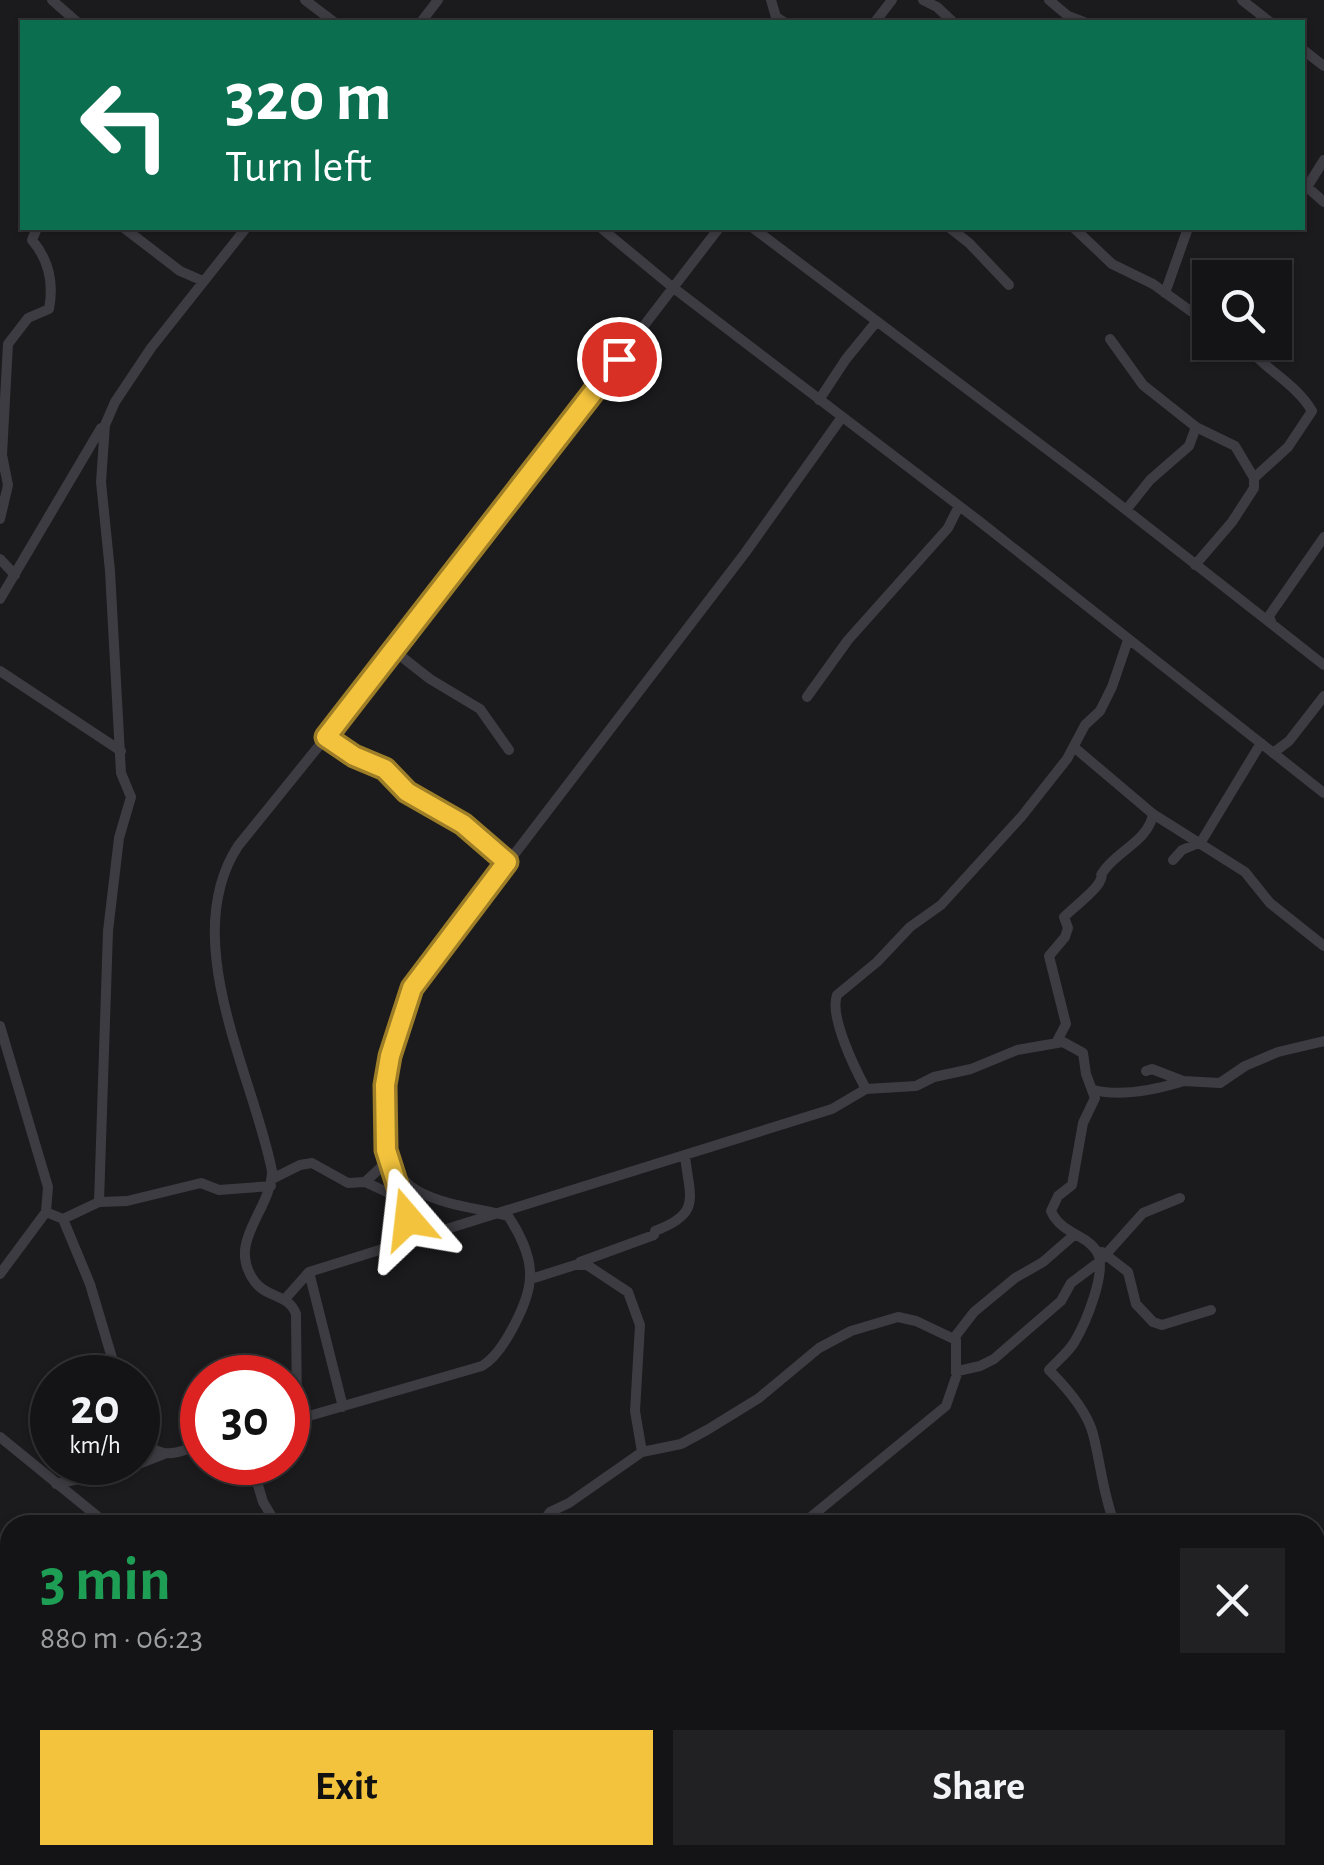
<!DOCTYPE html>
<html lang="en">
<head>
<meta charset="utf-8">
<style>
  body { margin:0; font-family:"Alegreya Sans",sans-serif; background:#212123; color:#f1f3f6; height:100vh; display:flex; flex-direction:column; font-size:38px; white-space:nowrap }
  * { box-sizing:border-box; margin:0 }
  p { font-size:32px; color:#9d9ea1 }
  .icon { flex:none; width:55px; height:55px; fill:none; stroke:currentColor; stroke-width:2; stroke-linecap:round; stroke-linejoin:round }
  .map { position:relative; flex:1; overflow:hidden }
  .panel { position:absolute; left:0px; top:1515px; width:1325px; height:350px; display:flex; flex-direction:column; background:#141416; border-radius:30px 30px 0 0; box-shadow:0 2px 8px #0004,0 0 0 2px #333335 }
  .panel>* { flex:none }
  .hud { position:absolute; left:20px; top:20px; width:1285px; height:210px; border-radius:0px; box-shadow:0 2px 8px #0004,0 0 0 2px #333335; background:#0b6e4f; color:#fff; overflow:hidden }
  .tools { position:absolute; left:1192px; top:260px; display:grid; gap:20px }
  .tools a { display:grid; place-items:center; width:100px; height:100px; border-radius:0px; background:#141416; box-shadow:0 2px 8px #0004,0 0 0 2px #333335; font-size:50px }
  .speed { position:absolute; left:30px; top:1355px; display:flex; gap:20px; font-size:50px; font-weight:700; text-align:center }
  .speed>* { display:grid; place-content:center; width:130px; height:130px; border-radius:50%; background:#141416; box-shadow:0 2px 8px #0004,0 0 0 2px #333335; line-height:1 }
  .speed small { font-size:25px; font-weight:400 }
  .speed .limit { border:15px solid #d22; background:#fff; color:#111 }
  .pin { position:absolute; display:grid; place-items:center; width:85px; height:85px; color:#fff; margin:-42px; border:5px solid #fff; border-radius:50%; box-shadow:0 2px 10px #0007 }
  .me { position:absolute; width:110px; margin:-55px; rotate:343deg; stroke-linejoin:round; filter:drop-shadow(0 0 8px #0008) }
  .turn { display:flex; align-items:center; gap:35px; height:210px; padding:0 40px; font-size:45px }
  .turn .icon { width:130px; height:130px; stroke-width:2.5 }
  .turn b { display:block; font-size:70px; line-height:85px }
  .round { display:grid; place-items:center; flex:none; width:105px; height:105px; border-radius:0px; background:#212123 }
  .headline { display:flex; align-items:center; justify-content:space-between; height:170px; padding:0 40px }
  h1 { font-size:60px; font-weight:700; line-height:75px; color:#1e9e55 }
  .action { display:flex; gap:20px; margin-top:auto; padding:20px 40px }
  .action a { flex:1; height:115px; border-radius:0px; background:#f3c33d; color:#111; font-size:40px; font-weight:700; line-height:115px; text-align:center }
  .action a+a { background:#212123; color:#f1f3f6 }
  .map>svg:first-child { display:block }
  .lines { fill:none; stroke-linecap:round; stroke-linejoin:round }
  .street { stroke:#3c3c42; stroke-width:10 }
  .route-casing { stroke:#9e7f28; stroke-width:25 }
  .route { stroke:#f3c33d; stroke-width:18 }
</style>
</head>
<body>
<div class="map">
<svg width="1324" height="1865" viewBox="0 0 1324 1865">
  <rect width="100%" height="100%" fill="#1b1b1d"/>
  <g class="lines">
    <!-- street -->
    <path class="street" d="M52,0L77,22
      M305,0L334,22
      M771,0L776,17L784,22
      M923,0L937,7L953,22
      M1049,0L1068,16L1084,22
      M1242,0L1270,22
      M421,22L438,0
      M875,22L892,0
      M1302,49L1324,66
      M1302,185L1307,187L1324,160
      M1307,187L1324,202
      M124,228L180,271L203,281
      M601,228L671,286L979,521L1324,793
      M753,228L1093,484L1324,665
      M950,228L969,243L1009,285
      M1074,228L1112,264L1153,284L1210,325
      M1165,293L1188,228
      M1110,339L1143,385L1196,427L1235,446L1254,478V488L1232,522L1195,565
      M1243,342C1263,369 1295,382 1312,411L1288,447L1254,478
      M819,400L846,359L877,321
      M1126,510L1150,480L1189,446L1196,427
      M0,519L8,485L2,455L8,344L28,318L49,309C54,283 49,260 32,240L37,228
      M0,559L15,575
      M0,599L101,428
      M1272,624L1269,616L1324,537
      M393,650L430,679L480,709L509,750
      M0,671L121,751
      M807,697L848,640L948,528L959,506
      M326,737L354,755L385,769L407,792L463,824L507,861
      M1075,748L1153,814L1245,872L1270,903L1324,946
      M1273,753L1289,741L1324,696
      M1173,860L1182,850L1201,842L1261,743
      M0,1026L48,1187L46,1212L63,1219
      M1056,1043L1066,1024L1049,956L1065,937L1068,928L1064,917C1073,908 1094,892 1099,883C1106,869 1096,881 1106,868C1120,850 1149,839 1153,814
      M1146,1071L1152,1069L1183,1081L1220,1083L1245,1066L1278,1052L1324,1041
      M866,1089C855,1069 829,1016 837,995L877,962L910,927L941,905L1022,816L1067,759L1085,725L1100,711L1112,687L1128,640
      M1094,1090C1121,1097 1154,1090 1181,1082
      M272,1179L300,1165L312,1163L348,1183L365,1182L402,1199L414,1239
      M365,1182L389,1160
      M99,1202L127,1201L201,1183L219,1190L271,1186
      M1102,1252L1128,1272L1136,1304L1153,1322L1162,1325L1211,1310
      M580,1262L654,1235L655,1231C703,1213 689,1197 685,1155
      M0,1274L46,1212
      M531,1279L575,1265H587L628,1292L640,1325L635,1411L642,1452
      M285,1299L309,1272
      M954,1338L974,1312L1015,1278L1043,1262L1074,1235
      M118,1378L90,1284L63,1219L99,1202L108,931L119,838L131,797L121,773L110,571L101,482L105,425L115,402L151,348L246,228
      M343,1407L309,1272L832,1109L866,1089L916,1086L934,1077L971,1069L1017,1050L1063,1042L1083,1053L1086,1074L1095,1098L1083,1123L1072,1185L1058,1196L1051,1211C1061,1234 1088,1235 1097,1252C1108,1271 1085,1324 1075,1341C1069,1352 1057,1361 1049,1370C1066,1387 1087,1411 1093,1434C1101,1465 1103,1495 1115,1525
      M295,1420L482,1366C503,1354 530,1301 530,1276C531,1256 519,1232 508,1216C479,1208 445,1206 418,1191C358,1158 390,1038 412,988L745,553L842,417
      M288,1424L295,1420L297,1414L296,1314C289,1294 267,1298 255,1282C225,1242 271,1212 272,1171C253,1074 177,940 238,846L352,705L719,228
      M138,1432C157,1462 172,1454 202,1445
      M0,1437L108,1525
      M251,1462L263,1502L277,1525
      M56,1484L128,1468L164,1454
      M541,1525L550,1512L569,1503L642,1452L681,1444L707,1430L759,1398L819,1348L851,1331L898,1317L916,1321L956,1340V1373
      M801,1525L946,1406L958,1371L980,1366L994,1359L1061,1301L1071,1283L1099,1262L1143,1213L1180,1198
      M1315,1553L1324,1551
      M0,1612L10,1616
      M0,1672L10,1659
      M1315,1758L1324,1730
      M0,1793L10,1805
      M0,1822L10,1812
      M1315,1824L1324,1827
      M575,1855L585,1865
      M91,1865L98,1855
      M229,1865L238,1855
      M638,1865L647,1855
      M901,1865L908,1855
      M1278,1865L1282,1855"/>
  </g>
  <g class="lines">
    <defs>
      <path id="route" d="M408,1219L386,1150L385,1085L390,1056L412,988L507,862L463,824L407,792L385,769L354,756L326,737L619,359"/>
    </defs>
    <!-- route casing -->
    <use href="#route" class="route-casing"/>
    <!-- route -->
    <use href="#route" class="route"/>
  </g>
</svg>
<div class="tools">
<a><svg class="icon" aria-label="search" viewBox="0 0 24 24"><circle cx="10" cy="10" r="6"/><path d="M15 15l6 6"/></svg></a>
</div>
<div class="speed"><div>20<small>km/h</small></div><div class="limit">30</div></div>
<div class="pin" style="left:619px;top:359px;background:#d93025"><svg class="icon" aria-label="arrive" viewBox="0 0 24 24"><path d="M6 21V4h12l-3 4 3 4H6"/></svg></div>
<svg class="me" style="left:408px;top:1219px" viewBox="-20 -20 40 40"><path d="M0-17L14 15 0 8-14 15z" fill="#f3c33d" stroke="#fff" stroke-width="4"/></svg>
<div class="hud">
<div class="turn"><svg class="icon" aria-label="left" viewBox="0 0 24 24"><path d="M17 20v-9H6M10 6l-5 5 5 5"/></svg><div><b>320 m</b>Turn left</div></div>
</div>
<section class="panel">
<div class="headline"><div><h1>3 min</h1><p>880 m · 06:23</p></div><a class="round"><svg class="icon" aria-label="close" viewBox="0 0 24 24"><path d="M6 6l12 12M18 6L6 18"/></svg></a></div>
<div class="action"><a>Exit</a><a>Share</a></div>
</section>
</div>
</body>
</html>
